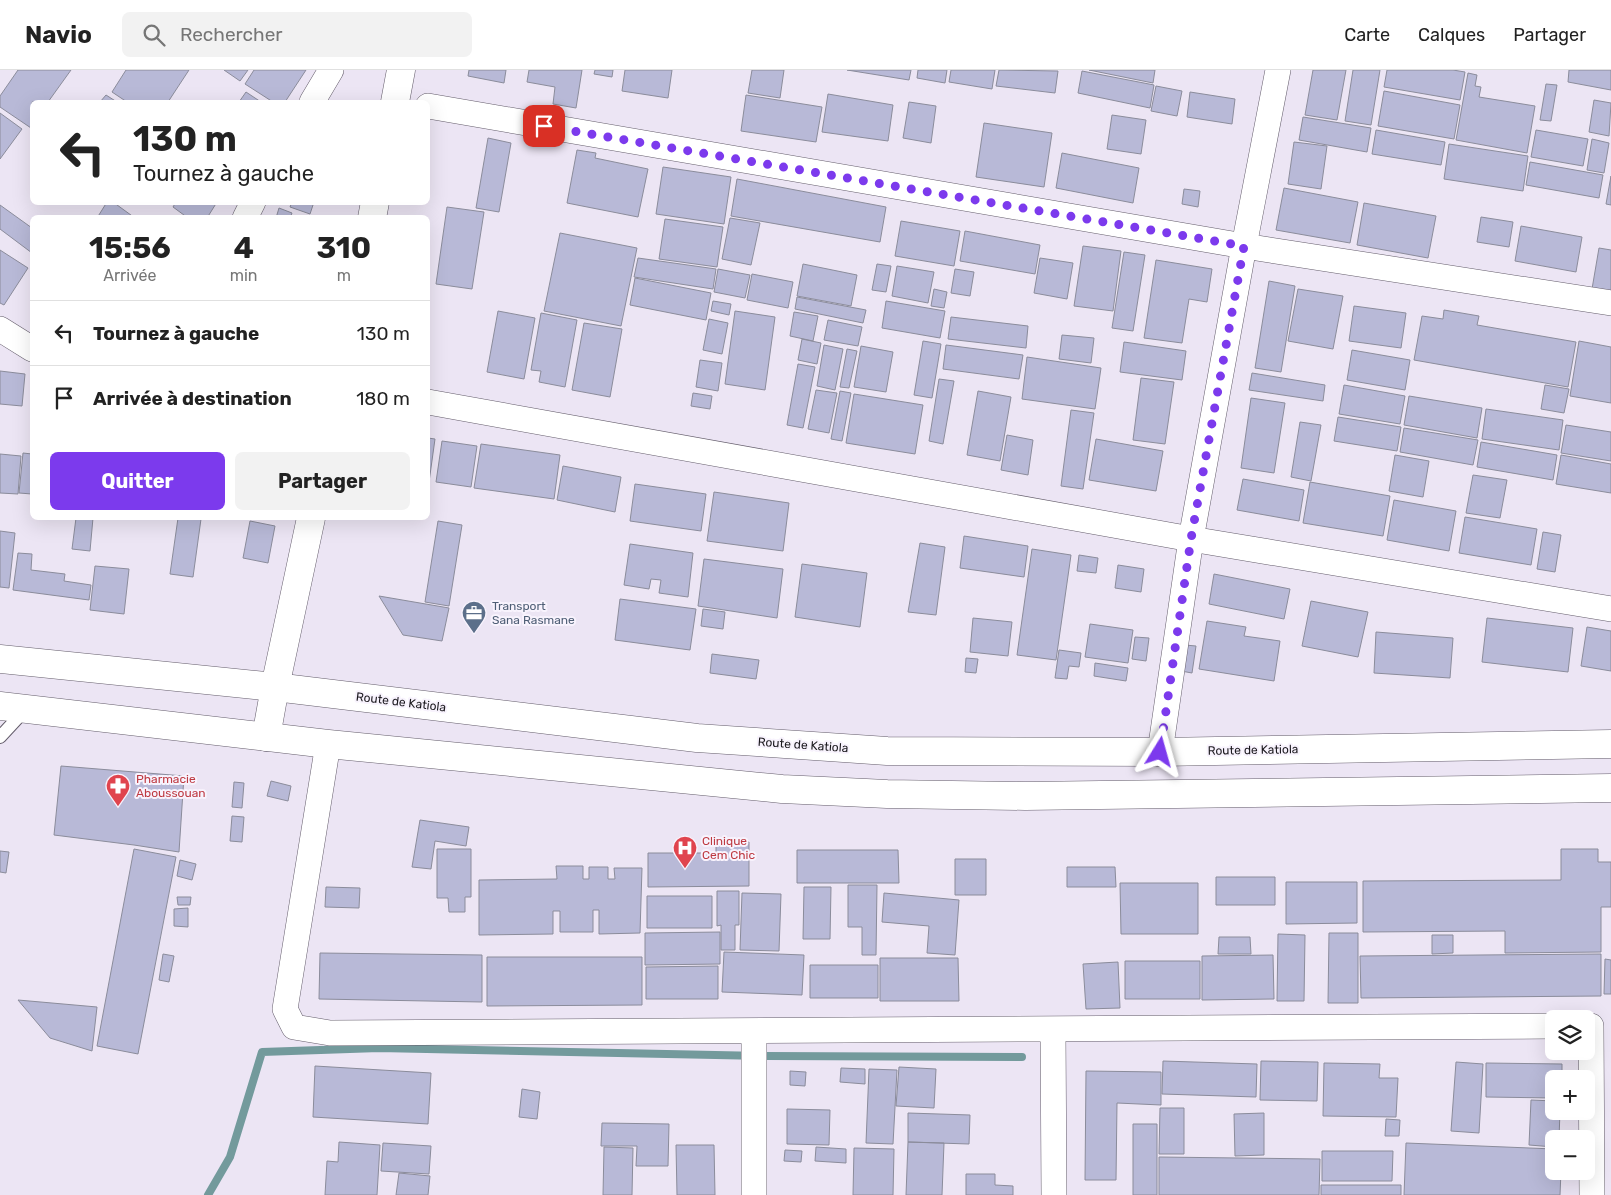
<!DOCTYPE html>
<html lang="fr">
<head>
<meta charset="utf-8">
<style>
  body { margin:0; font-family:Rubik,sans-serif; background:#f2f2f2; color:#222; height:100vh; display:flex; flex-direction:column; font-size:19px; white-space:nowrap }
  * { box-sizing:border-box; margin:0 }
  p { font-size:16px; color:#767676 }
  .icon { flex:none; width:28px; height:28px; fill:none; stroke:currentColor; stroke-width:2; stroke-linecap:round; stroke-linejoin:round }
  .map { position:relative; flex:1; overflow:hidden }
  .details { position:absolute; left:30px; top:145px; width:400px; height:305px; display:flex; flex-direction:column; background:#fff; border-radius:8px; box-shadow:0 5px 20px #0002 }
  .details>* { flex:none }
  .guide { position:absolute; left:30px; top:30px; width:400px; height:105px; border-radius:8px; box-shadow:0 5px 20px #0002; background:#fff; color:#222; overflow:hidden }
  .buttons { position:absolute; left:1545px; top:940px; display:grid; gap:10px }
  .buttons a { display:grid; place-items:center; width:50px; height:50px; border-radius:8px; background:#fff; box-shadow:0 5px 20px #0002; font-size:25px }
  .pin { position:absolute; display:grid; place-items:center; width:42px; height:42px; color:#fff; margin:-21px; border-radius:10px; box-shadow:0 2px 8px #0006 }
  .me { position:absolute; width:55px; margin:-28px; rotate:8deg; stroke-linejoin:round; filter:drop-shadow(0 0 4px #0008) }
  .turn { display:flex; align-items:center; gap:18px; height:105px; padding:0 20px; font-size:22px }
  .turn .icon { width:65px; height:65px; stroke-width:2.5 }
  .turn b { display:block; font-size:35px; line-height:42px }
  .eta { display:flex; justify-content:space-evenly; align-items:center; height:85px; text-align:center }
  .eta b { font-size:30px; font-weight:700; line-height:35px }
  .action { display:flex; gap:10px; margin-top:auto; padding:10px 20px }
  .action a { flex:1; height:58px; border-radius:8px; background:#7c3aed; color:#fff; font-size:20px; font-weight:700; line-height:58px; text-align:center }
  .action a+a { background:#f2f2f2; color:#222 }
  ul { padding:0; list-style:none }
  li { display:flex; align-items:center; gap:15px; height:65px; padding:0 20px; border-top:1px solid #e0e0e0 }
  li div { flex:1 }
  li b { display:block; font-size:19px }
  li em { font-style:normal }
  header { display:flex; align-items:center; gap:30px; box-sizing:border-box; height:70px; padding:0 25px; background:#fff; border-bottom:1px solid #e0e0e0 }
  header strong { font-size:24px }
  nav { display:flex; gap:28px; margin-inline-start:auto; font-size:18px }
  .search { width:350px; height:45px; background:#f2f2f2; display:flex; align-items:center; gap:12px; box-sizing:border-box; padding:0 18px; border-radius:8px; color:#767676; font-size:19px }
  .map>svg:first-child { display:block }
  .lines { fill:none; stroke-linecap:round; stroke-linejoin:round }
  .stream { stroke:#739a9c; stroke-width:8 }
  .building { fill:#b8b9d7; stroke:#8b8c9b }
  .service-casing { stroke:#645d6b; stroke-width:14 }
  .minor-casing { stroke:#645d6b; stroke-width:26 }
  .tertiary-casing { stroke:#645d6b; stroke-width:29 }
  .trunk-casing { stroke:#645d6b; stroke-width:29 }
  .service { stroke:#fff; stroke-width:12 }
  .minor { stroke:#fff; stroke-width:25 }
  .tertiary { stroke:#fff; stroke-width:28 }
  .trunk { stroke:#fff; stroke-width:28 }
  .route { stroke:#7c3aed; stroke-width:9; stroke-dasharray:0 16.2 }
  .labels { text-anchor:middle; dominant-baseline:central; stroke-width:4; stroke-linejoin:round; paint-order:stroke }
  .service-label { font-size:12px; fill:#4e5e75; stroke:#f8f3fd; text-anchor:start }
  .street-label { font-size:12px; fill:#19171c; stroke:#f8f3fd }
  .health-label { font-size:12px; fill:#be3a42; stroke:#f8f3fd; text-anchor:start }
</style>
</head>
<body>
<header>
<strong>Navio</strong>
<div class="search"><svg class="icon" aria-label="search" viewBox="0 0 24 24"><circle cx="10" cy="10" r="6"/><path d="M15 15l6 6"/></svg>Rechercher</div>
<nav><a>Carte</a><a>Calques</a><a>Partager</a></nav>
</header>
<div class="map">
<svg width="1611" height="1125" viewBox="0 0 1611 1125">
  <rect width="100%" height="100%" fill="#ece5f4"/>
  <g class="lines">
    <!-- stream -->
    <path class="stream" d="M208,1125L230,1087L262,982L379,978L767,986L1022,987"/>
  </g>
  <!-- building -->
  <path class="building" d="M18,0H71L48,32H32V56L31,58L0,37V26Z
    M126,0H189L168,32H127L112,22Z
    M224,0H248L240,11Z
    M254,0H306L285,32H273L245,14Z
    M469,0H506L504,13L468,6Z
    M529,0H582L576,38L553,34L555,17L527,12Z
    M595,0H613L612,7L594,4Z
    M625,0H672L668,28L622,21Z
    M752,0H784L780,28L748,23Z
    M847,0H911L909,10Z
    M918,0H947L945,13L917,8Z
    M951,0H995L992,19L949,12Z
    M999,0L1058,1L1055,23L996,16Z
    M1089,0H1155L1153,13Z
    M1313,0H1346L1337,50L1305,45Z
    M1353,0H1380L1371,55L1345,51Z
    M1387,0H1453L1465,2L1460,30L1384,17Z
    M1569,0H1611V20L1568,12Z
    M1082,1L1154,15L1150,38L1078,23Z
    M1468,3L1477,5L1475,16L1481,17L1479,27L1535,36L1527,83L1456,70Z
    M1546,14L1557,15L1551,51L1540,50Z
    M1156,16L1182,21L1177,46L1151,41Z
    M1384,21L1460,35L1454,69L1378,56Z
    M246,22L261,32H239Z
    M1190,22L1235,29L1232,54L1187,47Z
    M828,24L893,35L888,71L822,62Z
    M106,25L117,32H100Z
    M746,25L822,37L816,72L741,61Z
    M1594,30L1611,33L1609,66L1589,62Z
    M909,32L936,36L931,73L903,68Z
    M0,43L22,59L0,89Z
    M1112,45L1146,50L1141,84L1107,79Z
    M1303,47L1371,58L1367,82L1299,70Z
    M984,53L1052,63L1044,117L976,107Z
    M1376,60L1445,72L1441,95L1372,84Z
    M1536,60L1588,69L1583,96L1531,87Z
    M488,68L511,73L499,142L476,138Z
    M1592,69L1609,73L1604,103L1587,100Z
    M1294,72L1327,76L1321,119L1288,114Z
    M1449,74L1528,86L1523,121L1444,109Z
    M577,80L596,83L595,88L648,99L638,147L567,133Z
    M1062,83L1139,98L1133,133L1056,118Z
    M1530,92L1603,105L1599,128L1526,115Z
    M663,97L731,107L724,154L656,144Z
    M1611,106V135L1606,134Z
    M737,109L886,137L880,172L731,146Z
    M1284,118L1358,132L1350,173L1276,160Z
    M1184,119L1200,121L1198,137L1182,134Z
    M107,132H113L135,148H97Z
    M176,132H217L207,148H188L173,137Z
    M292,132H314L310,144L290,137Z
    M1364,133L1436,146L1428,188L1357,175Z
    M0,135L32,158V183L0,159Z
    M447,137L484,142L472,219L436,214Z
    M279,138L292,143L290,148H276Z
    M1481,147L1513,152L1509,177L1477,172Z
    M730,148L760,153L751,195L722,189Z
    M665,149L723,157L717,197L659,189Z
    M901,151L960,161L954,196L895,186Z
    M1521,156L1582,167L1576,202L1515,191Z
    M965,161L1040,175L1035,204L960,191Z
    M560,163L637,178L621,256L544,241Z
    M1083,176L1121,181L1113,241L1074,236Z
    M1599,178L1611,180V223L1592,219Z
    M0,180L28,198L4,235L0,233Z
    M1124,182L1145,185L1133,261L1112,258Z
    M638,188L716,199L713,219L634,207Z
    M1040,188L1073,193L1067,229L1034,223Z
    M1156,190L1212,199L1207,232L1189,229L1182,273L1144,268Z
    M803,194L857,205L851,236L797,226Z
    M877,194L891,196L886,222L872,220Z
    M897,196L934,202L928,233L892,226Z
    M718,199L750,205L745,228L714,222Z
    M955,199L974,202L970,226L951,223Z
    M752,204L793,212L788,238L747,230Z
    M635,208L711,223L706,250L630,235Z
    M1269,211L1295,216L1281,302L1255,298Z
    M934,219L947,222L944,238L931,236Z
    M1298,219L1343,226L1333,279L1288,271Z
    M797,227L866,240L863,253L795,239Z
    M713,231L731,234L729,245L711,241Z
    M886,231L945,241L940,268L882,258Z
    M1354,236L1406,243L1401,278L1349,271Z
    M1444,240L1479,246L1477,255L1576,272L1568,317L1414,290L1422,246L1443,249Z
    M498,241L535,248L524,309L487,302Z
    M735,241L775,247L765,320L725,314Z
    M794,242L818,246L813,271L790,266Z
    M541,243L577,250L565,317L539,312L541,301L531,300Z
    M951,247L1028,256L1026,278L948,269Z
    M709,249L728,253L722,284L703,280Z
    M828,250L862,257L858,276L824,270Z
    M584,253L622,259L610,327L572,320Z
    M1062,265L1094,268L1091,293L1059,289Z
    M802,269L821,273L817,294L798,290Z
    M923,271L941,274L932,328L914,325Z
    M1579,271L1611,277V333L1570,326Z
    M1124,272L1186,281L1182,310L1120,302Z
    M824,275L843,279L835,320L817,316Z
    M946,275L1023,285L1019,309L943,299Z
    M861,276L893,282L886,322L854,317Z
    M847,279L857,281L849,318L840,317Z
    M1352,280L1410,290L1405,320L1347,310Z
    M1027,287L1101,298L1095,339L1022,329Z
    M700,290L722,293L718,321L696,317Z
    M798,294L815,297L803,358L787,355Z
    M0,301L25,304L22,336L0,334Z
    M1252,303L1325,315L1323,331L1249,320Z
    M1141,308L1174,312L1165,374L1133,370Z
    M939,309L954,311L943,374L929,371Z
    M1344,315L1405,326L1400,354L1339,344Z
    M1545,315L1569,319L1564,343L1541,339Z
    M816,320L837,323L829,363L808,359Z
    M840,321L851,323L842,371L831,369Z
    M978,321L1011,327L1000,391L967,385Z
    M693,323L712,326L710,339L691,336Z
    M854,324L923,335L915,384L846,373Z
    M1409,326L1482,338L1477,368L1404,355Z
    M1251,328L1285,333L1274,403L1241,398Z
    M1486,339L1563,350L1559,380L1482,369Z
    M1071,340L1094,343L1083,419L1061,416Z
    M1338,347L1401,357L1397,381L1334,371Z
    M1300,352L1321,355L1311,411L1291,407Z
    M1566,355L1611,362V391L1561,383Z
    M1404,358L1478,370L1473,395L1400,382Z
    M1007,365L1033,370L1028,405L1001,400Z
    M428,368L435,369L429,412H428Z
    M1096,369L1163,381L1156,421L1089,410Z
    M442,371L477,376L471,417L436,412Z
    M1481,372L1557,385L1553,410L1477,397Z
    M481,374L560,385L554,429L474,418Z
    M23,383L32,384V424L19,423Z
    M0,384L21,386L18,424L0,423Z
    M1395,385L1429,391L1423,427L1389,421Z
    M1561,385L1611,394V423L1556,414Z
    M563,396L621,407L615,442L557,430Z
    M1473,405L1507,410L1500,448L1466,443Z
    M1243,409L1304,420L1299,451L1237,440Z
    M1310,412L1390,426L1383,466L1303,453Z
    M635,414L706,424L701,461L630,451Z
    M714,422L789,433L783,481L707,471Z
    M1394,430L1456,441L1449,481L1387,470Z
    M1465,447L1537,459L1531,495L1459,483Z
    M76,448H93L90,481L72,479Z
    M178,448L201,449L193,507L170,504Z
    M250,451L275,456L268,493L243,488Z
    M438,451L462,455L449,536L425,532Z
    M0,461L15,463L9,518L0,517Z
    M1543,462L1561,465L1555,502L1537,499Z
    M964,466L1028,476L1024,507L960,498Z
    M920,473L945,477L936,545L908,542Z
    M630,474L693,483L688,527L659,523L661,510L651,509L649,519L624,515Z
    M1032,479L1071,485L1056,590L1017,585Z
    M18,483L32,484L31,500L65,504L64,511L91,515L89,530L13,520Z
    M1079,485L1098,488L1096,503L1077,501Z
    M704,489L783,499L777,548L698,536Z
    M802,494L867,503L860,557L795,547Z
    M1118,495L1144,499L1141,522L1115,518Z
    M95,496L129,499L124,544L90,540Z
    M1214,504L1290,519L1284,549L1209,534Z
    M379,526L449,538L442,571L403,565Z
    M620,529L696,539L690,580L615,570Z
    M1311,531L1368,542L1358,587L1302,576Z
    M703,539L725,542L723,559L701,556Z
    M973,548L1012,552L1008,586L970,582Z
    M1487,548L1573,558L1568,602L1482,592Z
    M1207,551L1246,557L1244,566L1280,571L1274,611L1199,599Z
    M1090,554L1133,560L1128,593L1085,587Z
    M1587,557L1611,561V601L1581,596Z
    M1376,562L1453,568L1450,608L1374,603Z
    M1135,567L1149,568L1146,591L1132,589Z
    M1185,575L1196,576L1192,603L1181,601Z
    M1059,580L1081,583L1079,597L1069,596L1067,609L1055,608Z
    M712,584L759,590L756,609L710,603Z
    M966,588L978,589L976,603L965,602Z
    M1095,593L1128,598L1126,611L1094,606Z
    M61,696L184,706L179,782L134,775L54,765Z
    M271,711L291,716L288,731L267,726Z
    M234,712L244,713L242,738L232,737Z
    M232,746L244,747L242,772L230,771Z
    M420,750L469,757L466,776L435,771L431,799L412,797Z
    M749,772V816L648,817V783H716V773Z
    M134,779L176,787L138,984L97,976Z
    M437,779H471V827H465V842H449L448,828H437Z
    M1561,779H1598V792H1611V837H1601V882L1505,883V861L1363,862V811L1561,810Z
    M797,780H898L899,813H797Z
    M0,781L9,782L6,803L0,802Z
    M955,789H986V825H955Z
    M180,790L196,794L192,810L177,806Z
    M556,796H583V809H589V797H608V809H615L614,798H642L640,863L599,864V840H593V862H560V841H553V864L479,865V810L557,809Z
    M1067,797H1115L1116,817H1067Z
    M1216,807H1275V835H1216Z
    M1286,812H1357V853L1286,854Z
    M1120,813H1198V864H1121Z
    M848,815H877L876,885H862V857H848Z
    M326,817L360,818L359,838L325,837Z
    M804,817H831L830,869H803Z
    M717,821H739V855H735V880H721V855L717,856Z
    M742,823L781,824L779,881L740,880Z
    M884,823L959,830L955,885L927,883L929,856L882,852Z
    M647,826H712V858H647Z
    M177,827H191L190,835H178Z
    M188,838V857L174,856V839Z
    M720,862V894L645,895V863Z
    M1329,863H1358V933H1328Z
    M1278,864L1305,865L1304,931H1277Z
    M1432,865H1453V883L1432,884Z
    M1219,867H1250L1251,884H1218Z
    M724,882L804,885L802,925L722,922Z
    M320,883L482,885V932L319,929Z
    M163,884L174,886L169,912L159,910Z
    M1601,884V926L1361,928L1360,886Z
    M1273,885L1274,929L1202,930V886Z
    M487,887H642V935L487,936Z
    M880,888H958L959,931H880Z
    M1605,889L1611,890V924H1604Z
    M1125,891H1200V929H1125Z
    M1118,892L1120,938L1086,939L1083,894Z
    M810,895H878V928H810Z
    M718,896V929H646V897Z
    M18,930L97,937L92,981L50,968Z
    M1163,991L1257,994L1256,1027L1162,1024Z
    M1261,991L1318,992L1317,1031L1260,1030Z
    M1456,992L1483,994L1479,1063L1451,1061Z
    M1324,993L1380,994L1379,1008H1398L1396,1047L1323,1046Z
    M1486,993L1562,994V1009H1554V1028L1486,1027Z
    M315,996L431,1003L428,1054L313,1047Z
    M899,997L936,999L934,1038L896,1036Z
    M841,998L865,999V1014L840,1012Z
    M869,999L897,1000L893,1074L866,1073Z
    M790,1001L806,1002L805,1016L790,1015Z
    M1086,1001L1161,1002V1035L1117,1033L1116,1110H1085Z
    M522,1019L540,1022L537,1049L519,1047Z
    M1531,1030L1554,1031V1041H1560L1559,1069H1554V1077L1529,1075Z
    M1160,1038H1184V1084H1159Z
    M787,1039L830,1040L829,1075L787,1074Z
    M908,1043L970,1045L969,1074L908,1072Z
    M1264,1043V1085L1235,1086L1234,1044Z
    M1386,1049L1400,1050L1399,1066H1385Z
    M602,1053L669,1054L668,1096H636L637,1076H601Z
    M1133,1054H1157V1125H1133Z
    M339,1072L380,1075L377,1125H325L327,1091L338,1092Z
    M908,1072L944,1073L942,1125H906Z
    M383,1073L431,1076L429,1104L381,1101Z
    M1406,1073L1554,1079V1101H1561L1560,1125H1404Z
    M676,1075H714L715,1125H677Z
    M604,1077L633,1078L632,1125H603Z
    M816,1077L846,1079V1093L815,1091Z
    M854,1078L894,1079L893,1125H853Z
    M785,1080L802,1081L801,1092L784,1091Z
    M1322,1081H1393L1392,1111H1322Z
    M1159,1087L1320,1089L1319,1125H1159Z
    M399,1103L430,1106L428,1125H396Z
    M966,1104H995V1115L1013,1116V1125H966Z
    M1321,1115H1401V1125H1321Z"/>
  <g class="lines">
    <defs>
      <path id="service" d="M0,667L25,640"/>
      <path id="minor" d="M312,32L331,0
        M428,36L1244,176L1611,233
        M245,148L253,132
        M0,259L32,279
        M428,332L1191,469L1611,539
        M328,674L285,939L294,957L330,963L1554,956
        M1160,682L1191,469L1244,176L1278,0
        M1591,956L1592,1125
        M1053,959L1054,1125
        M754,961V1125"/>
      <path id="tertiary" d="M395,32L401,0
        M372,148L375,132
        M266,667L275,617L311,448"/>
      <path id="trunk" d="M0,589L275,617L697,668L887,681L1160,682L1611,674
        M0,636L328,674L782,719L887,724L1025,726L1611,718"/>
    </defs>
    <!-- service casing -->
    <use href="#service" class="service-casing"/>
    <!-- minor casing -->
    <use href="#minor" class="minor-casing"/>
    <!-- tertiary casing -->
    <use href="#tertiary" class="tertiary-casing"/>
    <!-- trunk casing -->
    <use href="#trunk" class="trunk-casing"/>
    <!-- service -->
    <use href="#service" class="service"/>
    <!-- minor -->
    <use href="#minor" class="minor"/>
    <!-- tertiary -->
    <use href="#tertiary" class="tertiary"/>
    <!-- trunk -->
    <use href="#trunk" class="trunk"/>
  </g>
  <g class="lines">
    <!-- route -->
    <path class="route" d="M544,56L1244,176L1191,469L1160,682"/>
  </g>
  <!-- icons -->
  <defs>
    <symbol id="office-pin" viewBox="-11 -11 22 30"><path d="M0 17L-7.5 6A9.5 9.5 0 1 1 7.5 6Z" fill="#5c6f8a" stroke="#f8f3fd"/><path d="M-6-3h4V-5.5h4V-3h4V5H-6ZM-1-4.5V-3h2v-1.5ZM-6 0V1H6V0Z" fill="#fff"/></symbol>
    <symbol id="pharmacy-pin" viewBox="-11 -11 22 30"><path d="M0 17L-7.5 6A9.5 9.5 0 1 1 7.5 6Z" fill="#e0444e" stroke="#f8f3fd"/><path d="M-2-6h4v4h4v4h-4v4h-4v-4h-4v-4h4Z" fill="#fff"/></symbol>
    <symbol id="hospital-pin" viewBox="-11 -11 22 30"><path d="M0 17L-7.5 6A9.5 9.5 0 1 1 7.5 6Z" fill="#e0444e" stroke="#f8f3fd"/><path d="M-5-5h3v3.5h4V-5h3V5h-3V1.5h-4V5h-3Z" fill="#fff"/></symbol>
  </defs>
  <g fill-rule="evenodd">
    <use href="#office-pin" x="460" y="529" width="28" height="38"/>
    <use href="#pharmacy-pin" x="104" y="702" width="28" height="38"/>
    <use href="#hospital-pin" x="671" y="764" width="28" height="38"/>
  </g>
  <g class="labels">
    <!-- service labels -->
    <g class="service-label">
      <text x="492" y="536">Transport<tspan x="492" dy="14">Sana Rasmane</tspan></text>
    </g>
    <!-- street labels -->
    <g class="street-label">
      <text transform="translate(401 632) rotate(7)">Route de Katiola</text>
      <text transform="translate(803 675) rotate(4)">Route de Katiola</text>
      <text transform="translate(1253 680) rotate(-1)">Route de Katiola</text>
    </g>
    <!-- health labels -->
    <g class="health-label">
      <text x="136" y="709">Pharmacie<tspan x="136" dy="14">Aboussouan</tspan></text>
      <text x="702" y="771">Clinique<tspan x="702" dy="14">Cem Chic</tspan></text>
    </g>
  </g>
</svg>
<div class="buttons">
<a><svg class="icon" aria-label="layers" viewBox="0 0 24 24"><path d="M12 4l9 5-9 5-9-5zM3 14l9 5 9-5"/></svg></a>
<a>+</a>
<a>−</a>
</div>
<div class="pin" style="left:544px;top:56px;background:#d93025"><svg class="icon" aria-label="arrive" viewBox="0 0 24 24"><path d="M6 21V4h12l-3 4 3 4H6"/></svg></div>
<svg class="me" style="left:1160px;top:682px" viewBox="-20 -20 40 40"><path d="M0-17L14 15 0 8-14 15z" fill="#7c3aed" stroke="#fff" stroke-width="4"/></svg>
<div class="guide">
<div class="turn"><svg class="icon" aria-label="left" viewBox="0 0 24 24"><path d="M17 20v-9H6M10 6l-5 5 5 5"/></svg><div><b>130 m</b>Tournez à gauche</div></div>
</div>
<section class="details">
<div class="eta">
<div><b>15:56</b><p>Arrivée</p></div>
<div><b>4</b><p>min</p></div>
<div><b>310</b><p>m</p></div>
</div>
<ul>
<li><svg class="icon" aria-label="left" viewBox="0 0 24 24"><path d="M17 20v-9H6M10 6l-5 5 5 5"/></svg><div><b>Tournez à gauche</b></div><em>130 m</em></li>
<li><svg class="icon" aria-label="arrive" viewBox="0 0 24 24"><path d="M6 21V4h12l-3 4 3 4H6"/></svg><div><b>Arrivée à destination</b></div><em>180 m</em></li>
</ul>
<div class="action"><a>Quitter</a><a>Partager</a></div>
</section>
</div>
</body>
</html>
